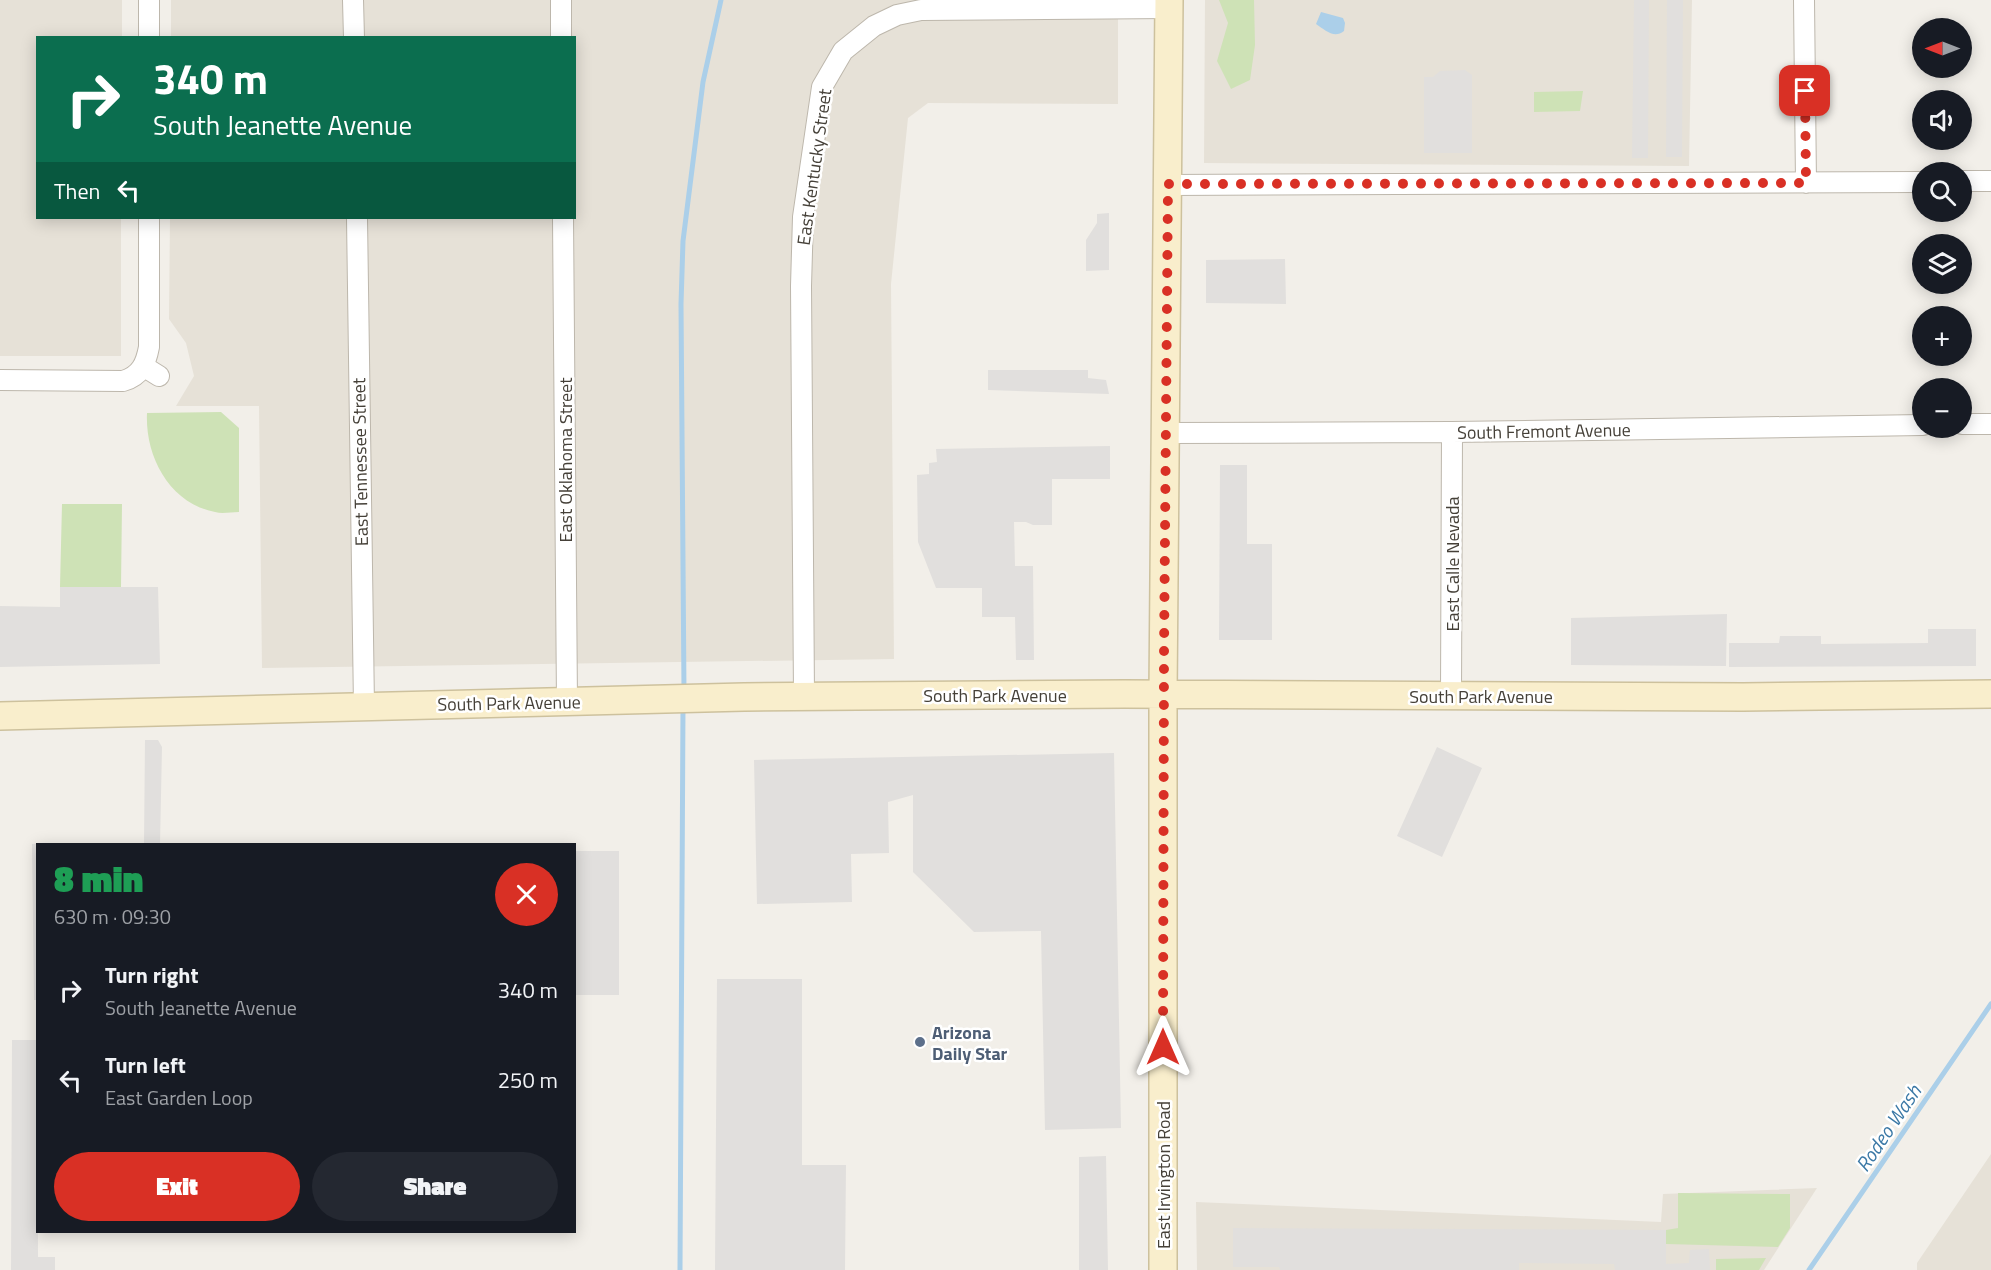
<!DOCTYPE html>
<html lang="en">
<head>
<meta charset="utf-8">
<style>
  body { margin:0; font-family:"Titillium Web",sans-serif; background:#242831; color:#f1f3f6; height:100vh; display:flex; flex-direction:column; font-size:22px; white-space:nowrap }
  * { box-sizing:border-box; margin:0 }
  p { font-size:20px; color:#9ea1a6 }
  .icon { flex:none; width:33px; height:33px; fill:none; stroke:currentColor; stroke-width:2; stroke-linecap:round; stroke-linejoin:round }
  .map { position:relative; flex:1; overflow:hidden }
  .details { position:absolute; left:36px; top:843px; width:540px; height:390px; display:flex; flex-direction:column; background:#171b24; border-radius:0px; box-shadow:0 3px 15px #0003 }
  .details>* { flex:none }
  .banner { position:absolute; left:36px; top:36px; width:540px; height:183px; border-radius:0px; box-shadow:0 3px 15px #0003; background:#0b6e4f; color:#fff; overflow:hidden }
  .needle { width:39px; rotate:270deg }
  .controls { position:absolute; left:1912px; top:18px; display:grid; gap:12px }
  .controls a { display:grid; place-items:center; width:60px; height:60px; border-radius:50%; background:#171b24; box-shadow:0 3px 15px #0003; font-size:30px }
  .pin { position:absolute; display:grid; place-items:center; width:51px; height:51px; color:#fff; margin:-26px; border-radius:12px; box-shadow:0 3px 9px #0006 }
  .me { position:absolute; width:66px; margin:-33px; rotate:0deg; stroke-linejoin:round; filter:drop-shadow(0 0 4px #0008) }
  .turn { display:flex; align-items:center; gap:21px; height:126px; padding:0 18px; font-size:27px }
  .turn .icon { width:78px; height:78px; stroke-width:2.5 }
  .turn b { display:block; font-size:42px; line-height:51px }
  .then { display:flex; align-items:center; height:57px; padding:0 18px; background:#0003; gap:12px; font-size:22px }
  .round { display:grid; place-items:center; flex:none; width:63px; height:63px; border-radius:32px; background:#242831 }
  .head { display:flex; align-items:center; justify-content:space-between; height:102px; padding:0 18px }
  h1 { font-size:36px; font-weight:800; line-height:45px; color:#1e9e55 }
  .cta { display:flex; gap:12px; margin-top:auto; padding:12px 18px }
  .cta a { flex:1; height:69px; border-radius:36px; background:#d93025; color:#fff; font-size:24px; font-weight:800; line-height:69px; text-align:center }
  .cta a+a { background:#242831; color:#f1f3f6 }
  ul { padding:0; list-style:none }
  li { display:flex; align-items:center; gap:18px; height:90px; padding:0 18px }
  li div { flex:1 }
  li b { display:block; font-size:22px }
  li em { font-style:normal }
  .map>svg:first-child { display:block }
  .residential { fill:#e6e1d7 }
  .green { fill:#cee2b6 }
  .parking { fill:#e1dfdd }
  .water { fill:#abcfe9 }
  .lines { fill:none; stroke-linecap:round; stroke-linejoin:round }
  .stream { stroke:#abcfe9; stroke-width:5 }
  .street-casing { stroke:#bdb7ac; stroke-width:22 }
  .secondary-casing { stroke:#cdc19d; stroke-width:30 }
  .street { stroke:#fff; stroke-width:20 }
  .secondary { stroke:#f9eecc; stroke-width:27 }
  .route { stroke:#d93025; stroke-width:10; stroke-dasharray:0 18 }
  .service-dot { fill:#5c6f8a; stroke:#fff; stroke-width:2 }
  .labels { text-anchor:middle; dominant-baseline:central; stroke-width:5; stroke-linejoin:round; paint-order:stroke }
  .street-label { font-size:18px; fill:#454038; stroke:#fff }
  .service-label { font-size:18px; font-weight:bold; fill:#4e5e75; stroke:#fff; text-anchor:start }
  .water-label { font-size:20px; font-style:italic; fill:#3c79a6; stroke:#fff }
</style>
</head>
<body>
<div class="map">
<svg width="1991" height="1270" viewBox="0 0 1991 1270">
  <rect width="100%" height="100%" fill="#f2efe9"/>
  <!-- residential -->
  <path class="residential" d="M0,0H122V37L38,38V218H121V356H0Z
    M171,0H1118V104L928,103L908,118L891,284L894,659L262,668L259,406H176L194,376L186,343L169,319L170,218H574V38L171,37Z
    M1205,0H1692L1689,166L1204,163Z
    M1991,1154V1270H1917V1263Z
    M1817,1188L1764,1270H1197L1196,1202L1661,1222L1663,1194Z"/>
  <!-- green -->
  <path class="green" d="M1219,0H1254L1255,45L1250,80L1231,89L1217,61L1228,23Z
    M1583,91L1580,111L1534,112V92Z
    M221,412L239,428V512C231,512 222,514 215,512C169,503 145,456 147,413Z
    M62,504H122L121,587H60Z
    M1678,1193L1790,1194V1228L1778,1247L1666,1244V1230L1678,1228Z
    M1766,1258L1759,1270H1716V1259Z"/>
  <!-- parking -->
  <path class="parking" d="M1634,0H1649L1648,158H1632Z
    M1667,0H1683L1682,157H1666Z
    M1465,70L1472,75V153H1424V77H1433L1440,71Z
    M1109,213V270L1086,271V240L1097,223V214Z
    M1285,259L1286,304L1206,303V260Z
    M988,370H1088V378L1106,380L1109,394L988,390Z
    M1110,446V479H1052V525H1033L1026,522H1014L1015,566H1033L1034,660H1016L1015,617H982V588H936L918,542L917,475L929,474V463L937,462L936,449Z
    M1220,465H1247V544H1272V640H1219Z
    M60,587H158L160,664L0,667V606L60,607Z
    M1727,614L1726,666L1571,665V618Z
    M1928,629H1976V666L1729,667V643H1779L1780,636H1821V644L1928,643Z
    M145,740H158L162,747L160,844H144Z
    M1437,747L1482,768L1442,857L1397,836Z
    M1114,753L1121,1128L1045,1130L1041,931L974,932L913,872V795L888,802L889,853L851,854L852,902L757,904L754,760Z
    M46,843L38,844V1000H34L32,844Z
    M575,851H619V995H575Z
    M717,979H802V1165H846L845,1270H715Z
    M12,1040H37L38,1257H55V1270H11Z
    M1106,1156L1108,1270H1079V1157Z
    M1233,1228L1666,1230V1264L1689,1263L1690,1250L1709,1249L1710,1270H1615L1614,1264L1519,1263V1270H1280L1279,1267H1233Z"/>
  <!-- water -->
  <path class="water" d="M1321,12L1343,18L1345,23L1344,31C1334,39 1325,30 1316,24Z"/>
  <g class="lines">
    <!-- stream -->
    <path class="stream" d="M684,691L681,304L683,241L703,82L721,0
      M680,1270L683,706
      M1809,1270L1991,1004"/>
    <defs>
      <path id="street" d="M149,0V38
        M353,0L354,38
        M561,0V38
        M1804,0L1806,183
        M1962,181H1991
        M1168,185L1923,182
        M357,218L364,707
        M563,218L567,702
        M143,366L159,376
        M0,380L123,381C141,376 146,363 149,347V218
        M1962,424H1991
        M1166,433L1452,432L1923,425
        M804,696L801,286L803,217L822,87L843,51L874,26L897,15L921,10L1169,8
        M1451,696L1452,432"/>
      <path id="secondary" d="M0,716L744,697L1124,694L1743,697L1991,694
        M1163,1270V694L1169,0"/>
    </defs>
    <!-- street casing -->
    <use href="#street" class="street-casing"/>
    <!-- secondary casing -->
    <use href="#secondary" class="secondary-casing"/>
    <!-- street -->
    <use href="#street" class="street"/>
    <!-- secondary -->
    <use href="#secondary" class="secondary"/>
  </g>
  <g class="lines">
    <!-- route -->
    <path class="route" d="M1163,1047L1164,654L1168,184L1806,183L1805,91"/>
  </g>
  <!-- markers -->
  <circle class="service-dot" cx="920" cy="1042" r="6"/>
  <g class="labels">
    <!-- street labels -->
    <g class="street-label">
      <text transform="translate(814 167) rotate(-82)">East Kentucky Street</text>
      <text transform="translate(1544 431) rotate(-1)">South Fremont Avenue</text>
      <text transform="translate(565 460) rotate(-90)">East Oklahoma Street</text>
      <text transform="translate(360 462) rotate(-91)">East Tennessee Street</text>
      <text transform="translate(1452 564) rotate(-90)">East Calle Nevada</text>
      <text x="995" y="695">South Park Avenue</text>
      <text x="1481" y="696">South Park Avenue</text>
      <text transform="translate(509 703) rotate(-1)">South Park Avenue</text>
      <text transform="translate(1163 1175) rotate(-90)">East Irvington Road</text>
    </g>
    <!-- service labels -->
    <g class="service-label">
      <text x="932" y="1032">Arizona<tspan x="932" dy="21">Daily Star</tspan></text>
    </g>
    <!-- water labels -->
    <g class="water-label">
      <text transform="translate(1888 1128) rotate(-56)">Rodeo Wash</text>
    </g>
  </g>
</svg>
<div class="controls">
<a><svg class="needle" viewBox="-14 -14 28 28"><path d="M0-13l5 13h-10z" fill="#e53935"/><path d="M0 13l5-13h-10z" fill="#9ea1a6"/></svg></a>
<a><svg class="icon" aria-label="sound" viewBox="0 0 24 24"><path d="M4 9h4l5-4v14l-5-4H4zM17 9q2 3 0 6"/></svg></a>
<a><svg class="icon" aria-label="search" viewBox="0 0 24 24"><circle cx="10" cy="10" r="6"/><path d="M15 15l6 6"/></svg></a>
<a><svg class="icon" aria-label="layers" viewBox="0 0 24 24"><path d="M12 4l9 5-9 5-9-5zM3 14l9 5 9-5"/></svg></a>
<a>+</a>
<a>−</a>
</div>
<div class="pin" style="left:1805px;top:91px;background:#d93025"><svg class="icon" aria-label="arrive" viewBox="0 0 24 24"><path d="M6 21V4h12l-3 4 3 4H6"/></svg></div>
<svg class="me" style="left:1163px;top:1047px" viewBox="-20 -20 40 40"><path d="M0-17L14 15 0 8-14 15z" fill="#d93025" stroke="#fff" stroke-width="4"/></svg>
<div class="banner">
<div class="turn"><svg class="icon" aria-label="right" viewBox="0 0 24 24"><path d="M7 20v-9h11M14 6l5 5-5 5"/></svg><div><b>340 m</b>South Jeanette Avenue</div></div>
<div class="then">Then<svg class="icon" aria-label="left" viewBox="0 0 24 24"><path d="M17 20v-9H6M10 6l-5 5 5 5"/></svg></div>
</div>
<section class="details">
<div class="head"><div><h1>8 min</h1><p>630 m · 09:30</p></div><a class="round" style="background:#d93025;color:#fff"><svg class="icon" aria-label="close" viewBox="0 0 24 24"><path d="M6 6l12 12M18 6L6 18"/></svg></a></div>
<ul>
<li><svg class="icon" aria-label="right" viewBox="0 0 24 24"><path d="M7 20v-9h11M14 6l5 5-5 5"/></svg><div><b>Turn right</b><p>South Jeanette Avenue</p></div><em>340 m</em></li>
<li><svg class="icon" aria-label="left" viewBox="0 0 24 24"><path d="M17 20v-9H6M10 6l-5 5 5 5"/></svg><div><b>Turn left</b><p>East Garden Loop</p></div><em>250 m</em></li>
</ul>
<div class="cta"><a>Exit</a><a>Share</a></div>
</section>
</div>
</body>
</html>
